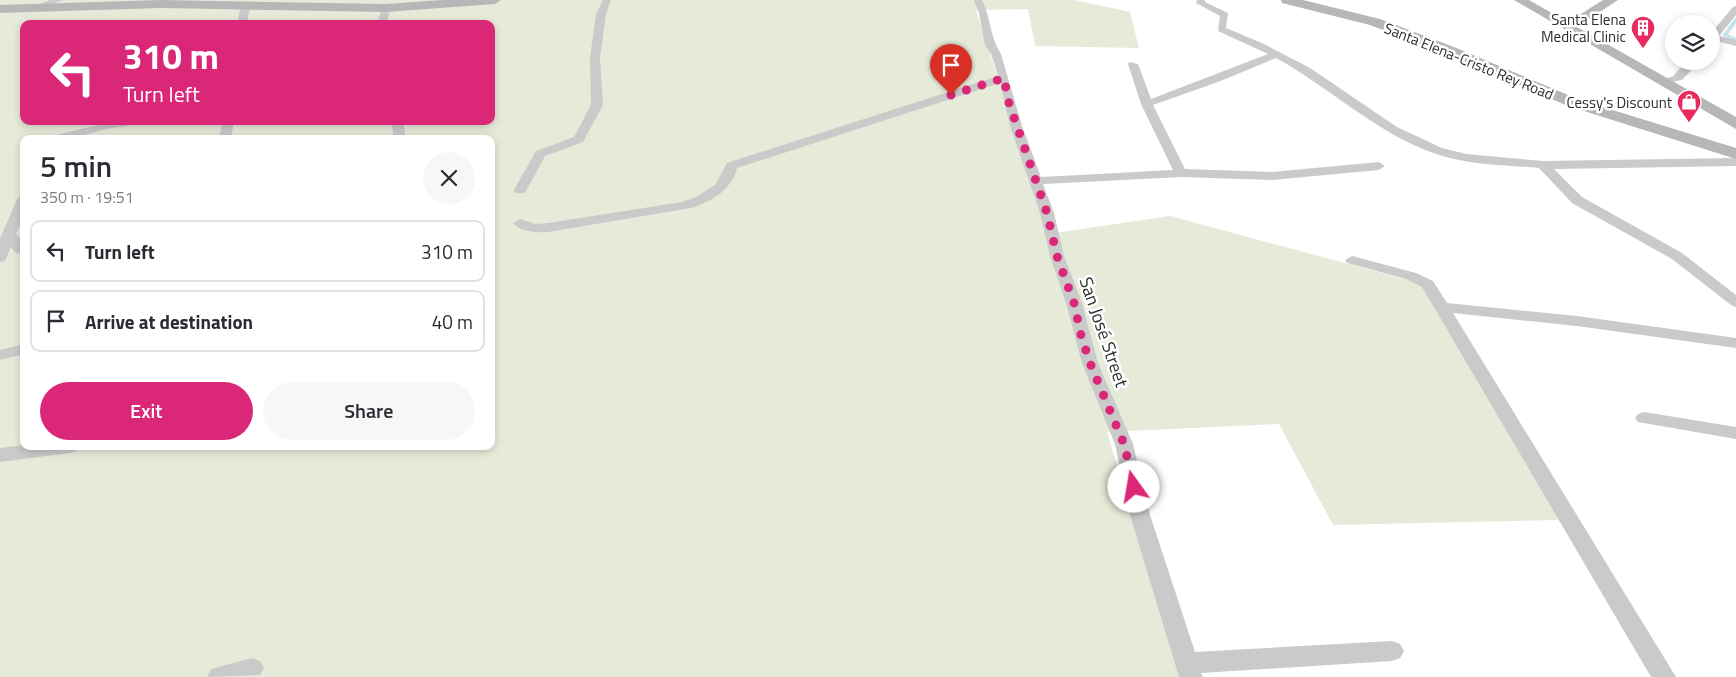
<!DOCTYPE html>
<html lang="en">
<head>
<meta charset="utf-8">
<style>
  body { margin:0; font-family:"Titillium Web",sans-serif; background:#f7f7f7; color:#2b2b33; height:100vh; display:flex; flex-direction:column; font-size:19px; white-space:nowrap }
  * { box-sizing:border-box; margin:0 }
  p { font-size:16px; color:#7c7c81 }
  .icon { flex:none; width:28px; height:28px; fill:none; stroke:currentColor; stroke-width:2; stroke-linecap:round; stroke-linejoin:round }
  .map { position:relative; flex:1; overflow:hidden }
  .side { position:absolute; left:20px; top:135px; width:475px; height:315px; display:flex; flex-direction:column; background:#fff; border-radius:10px; box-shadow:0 2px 8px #0003 }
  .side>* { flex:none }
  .banner { position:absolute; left:20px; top:20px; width:475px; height:105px; border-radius:10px; box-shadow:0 2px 8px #0003; background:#db2777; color:#fff; overflow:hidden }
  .tools { position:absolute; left:1665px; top:15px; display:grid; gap:10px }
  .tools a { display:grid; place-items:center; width:55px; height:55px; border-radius:50%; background:#fff; box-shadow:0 2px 8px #0003; font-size:25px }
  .pin { position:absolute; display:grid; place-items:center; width:42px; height:42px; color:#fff; margin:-51px -21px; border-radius:50% 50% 50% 0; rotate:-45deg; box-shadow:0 0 5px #0007 }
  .pin .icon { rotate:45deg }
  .me { position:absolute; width:55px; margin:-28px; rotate:347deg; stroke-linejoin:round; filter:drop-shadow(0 0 4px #0008) }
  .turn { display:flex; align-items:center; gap:18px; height:105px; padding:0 20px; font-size:22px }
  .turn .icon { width:65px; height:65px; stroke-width:2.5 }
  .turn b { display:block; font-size:35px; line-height:42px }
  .round { display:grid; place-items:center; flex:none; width:52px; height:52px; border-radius:26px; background:#f7f7f7 }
  .headline { display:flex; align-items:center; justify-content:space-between; height:85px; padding:0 20px }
  h1 { font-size:30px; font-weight:600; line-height:38px }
  .button { display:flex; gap:10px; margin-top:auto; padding:10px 20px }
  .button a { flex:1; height:58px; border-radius:30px; background:#db2777; color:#fff; font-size:20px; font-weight:600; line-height:58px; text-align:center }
  .button a+a { background:#f7f7f7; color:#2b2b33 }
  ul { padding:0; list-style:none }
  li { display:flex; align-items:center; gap:15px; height:62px; margin:0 10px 8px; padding:0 10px; border:2px solid #e1e1e2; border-radius:10px }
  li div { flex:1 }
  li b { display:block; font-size:19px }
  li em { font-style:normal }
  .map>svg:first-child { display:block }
  .green { fill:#e6ebd9; fill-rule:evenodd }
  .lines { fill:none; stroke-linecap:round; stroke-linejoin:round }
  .stream { stroke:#c5e4eb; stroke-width:4 }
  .minor { fill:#cacaca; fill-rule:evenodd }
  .secondary { fill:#b7b7b7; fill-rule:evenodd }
  .route { stroke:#db2777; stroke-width:9; stroke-dasharray:0 16.2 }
  .labels { text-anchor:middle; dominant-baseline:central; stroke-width:5; stroke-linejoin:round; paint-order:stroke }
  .far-poi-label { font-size:15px; fill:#2d2d2d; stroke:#fff; text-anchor:end }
  .far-street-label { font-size:15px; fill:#2d2d2d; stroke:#fff }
  .street-label { font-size:18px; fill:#2d2d2d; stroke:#fff }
</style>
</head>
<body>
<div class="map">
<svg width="1736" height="677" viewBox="0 0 1736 677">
  <rect width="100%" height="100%" fill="#fff"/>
  <!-- green -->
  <path class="green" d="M0,0H1075L1130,12L1139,48L1035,46L1028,9L976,10L1048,234L1170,216L1423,284L1559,520L1333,525L1279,424L1107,432L1181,677H0ZM24,24H491V121H24ZM24,139H491V446H24Z"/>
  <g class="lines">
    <!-- stream -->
    <path class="stream" d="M1736,20L1725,35L1736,40
      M1676,75L1688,61"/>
    <!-- minor -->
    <path class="minor" d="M50,0H63L34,11L30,8Z
      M603,0H611L606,14L600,58L603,105L583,142L545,156L525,193H515L514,190L536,151L574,137L591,105L590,58L596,14Z
      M974,0H982C991,18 990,38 1001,54L1022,126L1041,177L1173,170L1141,104L1128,64L1129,62L1138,64L1151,99L1268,54L1218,31L1220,16L1196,3L1197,0H1205V2L1228,13L1226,28L1264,44L1310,68L1397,127L1442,148L1466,154L1543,161L1736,158V166L1554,169L1582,197L1682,253L1736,295V307L1731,305L1672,259L1572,203L1539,168C1504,165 1466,165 1433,153C1375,132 1329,87 1276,58L1218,82L1153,105L1185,169L1272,172L1379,162L1385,166L1379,170L1272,180L1181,177L1043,184L1054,213L1064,256L1082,303L1098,363L1133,444L1150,515L1195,652L1392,641L1400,644L1404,651L1400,658L1392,661L1201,673L1203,677H1179L1130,515L1115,444L1082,363L1066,303L1050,256L1040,213L1010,126L1000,83L737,168C731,191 712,201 691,208L548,232C537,233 521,232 513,223L520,219L535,224L548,223L682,202L696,197L716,184L727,163L998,76L991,54L985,45L979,13Z
      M250,3L257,5L249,11L247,24H237L240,10Z
      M386,5L390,8L387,24H377L382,8Z
      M1736,6V15L1719,36L1736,40V46L1716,41L1711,43V33L1733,7Z
      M1689,61H1700L1682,80L1660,84V80L1674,76Z
      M114,121H146L140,124L106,129L71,139H50L52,136Z
      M222,121H234L231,139H219Z
      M391,121H403L406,139H394Z
      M24,195V215L16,234L24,244V254L16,253L11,247L5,261L0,262V239L17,199Z
      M1352,256L1416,273L1433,281L1447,303L1577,316L1736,338V348L1577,326L1453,313L1676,677H1651L1422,287L1406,279L1347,263L1345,260Z
      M24,344V354L0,360V350Z
      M1644,412L1736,427V439L1638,422L1635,418L1638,414Z
      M24,445V446H79L77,451L70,453L0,462V448Z
      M252,658L260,661L264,668L260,675L207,677L211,669Z"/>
    <!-- secondary -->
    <path class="secondary" d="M161,0L386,4L442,0H501L495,4L386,12L161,8L0,13V5Z
      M1281,0H1303L1380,19L1454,47L1580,100L1736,148V159L1568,106L1444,53L1370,25L1282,3Z
      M1514,0H1529L1564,20L1573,19L1603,0H1618L1577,27L1736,117V129Z"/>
  </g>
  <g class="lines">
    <!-- route -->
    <path class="route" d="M951,95L1004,78L1008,100L1047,213L1057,256L1074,303L1081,335L1090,363L1124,444L1134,487"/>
  </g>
  <!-- icons -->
  <defs>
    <symbol id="building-pin" viewBox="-11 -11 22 30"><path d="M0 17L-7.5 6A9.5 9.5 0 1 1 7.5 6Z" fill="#e82a5f" stroke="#fff"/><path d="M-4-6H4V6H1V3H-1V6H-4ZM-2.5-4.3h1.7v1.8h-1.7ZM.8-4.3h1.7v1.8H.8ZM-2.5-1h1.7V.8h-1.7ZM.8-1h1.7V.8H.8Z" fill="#fff"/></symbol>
    <symbol id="shop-pin" viewBox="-11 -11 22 30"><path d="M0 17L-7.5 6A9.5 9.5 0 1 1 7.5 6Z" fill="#e82a5f" stroke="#fff"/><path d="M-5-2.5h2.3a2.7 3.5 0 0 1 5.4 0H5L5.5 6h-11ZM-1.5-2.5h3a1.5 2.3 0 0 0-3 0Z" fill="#fff"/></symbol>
  </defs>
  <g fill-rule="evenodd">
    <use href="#building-pin" x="1629" y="14" width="28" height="38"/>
    <use href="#shop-pin" x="1675" y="88" width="28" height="38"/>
  </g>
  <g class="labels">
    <!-- far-poi labels -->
    <g class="far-poi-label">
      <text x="1626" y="19">Santa Elena<tspan x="1626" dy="17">Medical Clinic</tspan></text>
      <text x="1672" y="102">Cessy's Discount</text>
    </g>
    <!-- far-street labels -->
    <g class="far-street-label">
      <text transform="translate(1469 61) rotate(22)">Santa Elena-Cristo Rey Road</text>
    </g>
    <!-- street labels -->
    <g class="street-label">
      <text transform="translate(1104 332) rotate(71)">San José Street</text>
    </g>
  </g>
</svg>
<div class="tools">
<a><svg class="icon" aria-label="layers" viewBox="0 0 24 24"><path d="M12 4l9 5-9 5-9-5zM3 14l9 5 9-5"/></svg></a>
</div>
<div class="pin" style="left:951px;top:95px;background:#d93025"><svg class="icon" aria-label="arrive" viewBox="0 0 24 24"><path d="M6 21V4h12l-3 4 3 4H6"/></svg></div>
<svg class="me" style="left:1134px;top:487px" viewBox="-20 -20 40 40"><circle r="19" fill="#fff"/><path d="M0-13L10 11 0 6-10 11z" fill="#db2777"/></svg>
<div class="banner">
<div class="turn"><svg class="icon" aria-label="left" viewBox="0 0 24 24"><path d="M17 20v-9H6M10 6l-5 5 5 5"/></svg><div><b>310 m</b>Turn left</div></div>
</div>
<section class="side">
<div class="headline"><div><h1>5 min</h1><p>350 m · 19:51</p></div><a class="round"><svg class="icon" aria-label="close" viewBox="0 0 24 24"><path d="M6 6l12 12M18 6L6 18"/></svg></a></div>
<ul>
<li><svg class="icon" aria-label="left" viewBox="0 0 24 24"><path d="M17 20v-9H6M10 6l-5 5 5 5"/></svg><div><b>Turn left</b></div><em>310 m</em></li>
<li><svg class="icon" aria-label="arrive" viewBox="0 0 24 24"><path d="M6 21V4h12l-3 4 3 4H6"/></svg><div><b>Arrive at destination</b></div><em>40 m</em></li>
</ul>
<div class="button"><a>Exit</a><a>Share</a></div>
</section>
</div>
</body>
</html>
